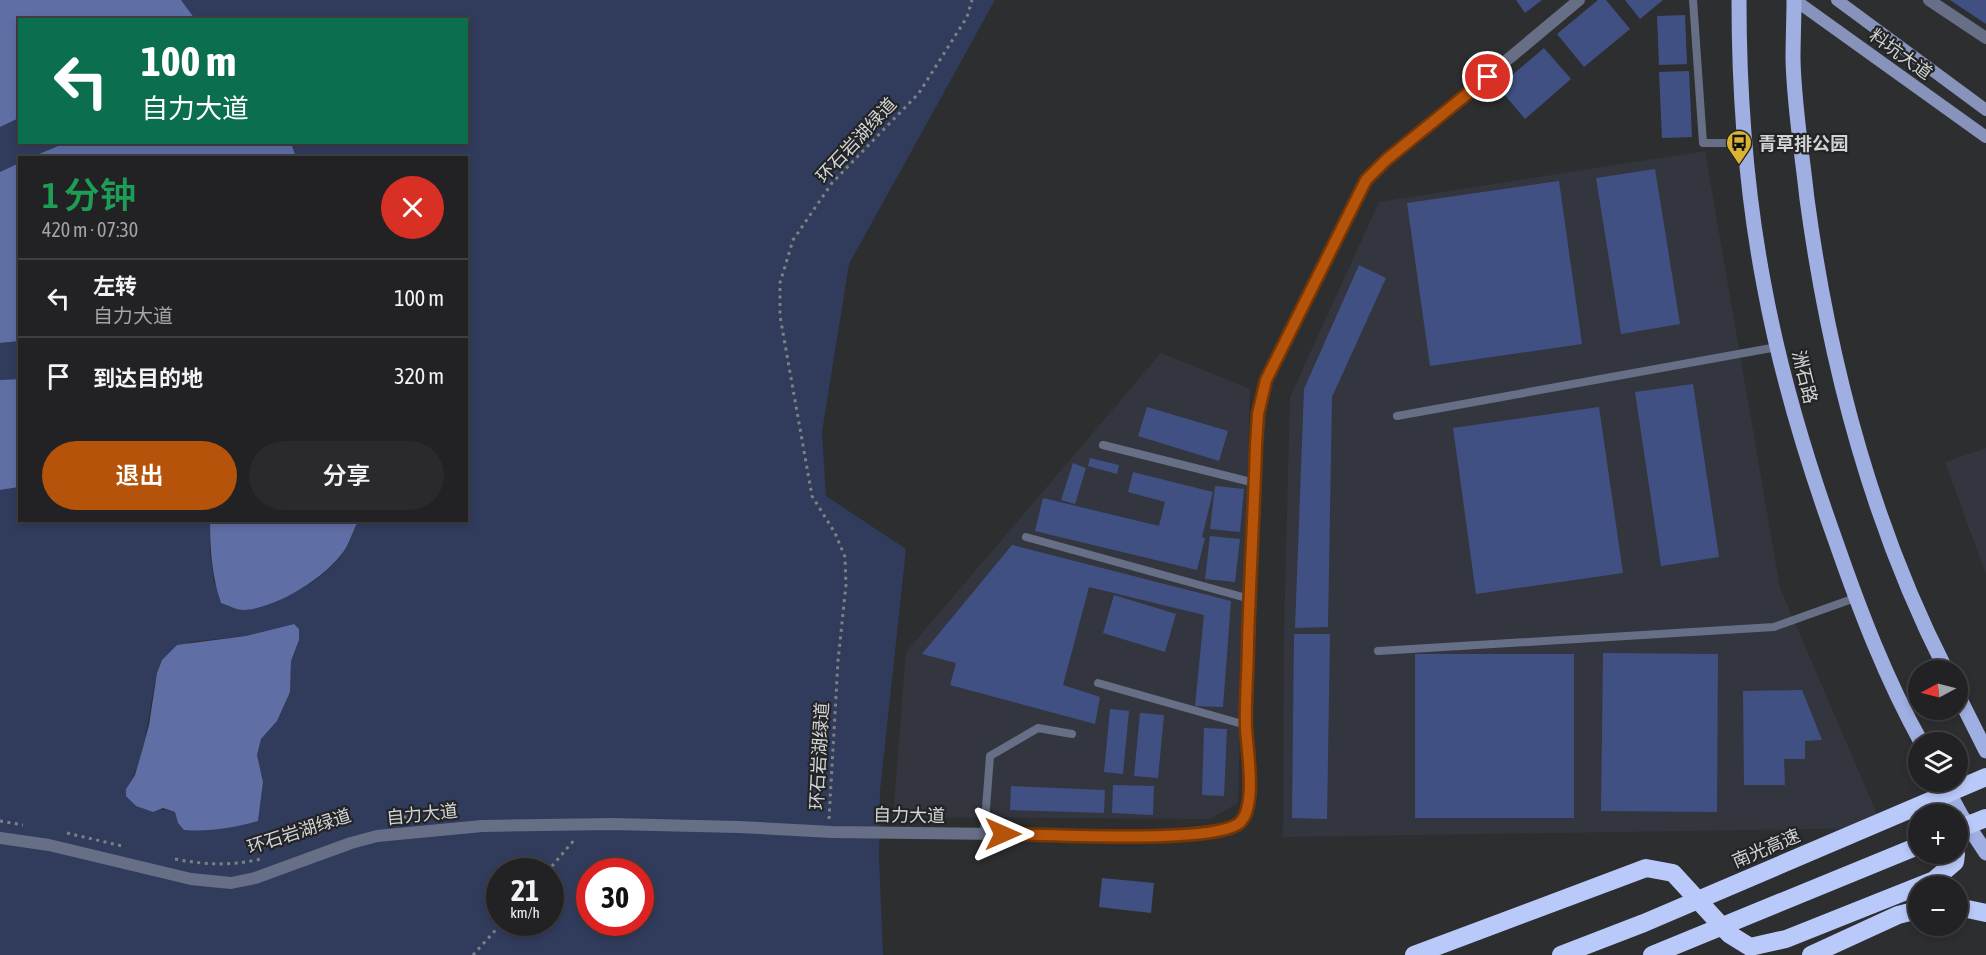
<!DOCTYPE html>
<html lang="zh">
<head>
<meta charset="utf-8">
<style>
  body { margin:0; font-family:"Asap Condensed","Noto Sans SC",sans-serif; background:#2a2a2c; color:#f1f3f6; height:100vh; display:flex; flex-direction:column; font-size:22px; white-space:nowrap }
  * { box-sizing:border-box; margin:0 }
  p { font-size:20px; color:#a2a4a6 }
  .icon { flex:none; width:33px; height:33px; fill:none; stroke:currentColor; stroke-width:2; stroke-linecap:round; stroke-linejoin:round }
  .map { position:relative; flex:1; overflow:hidden }
  .drawer { position:absolute; left:18px; top:156px; width:450px; height:366px; display:flex; flex-direction:column; background:#222224; border-radius:0px; box-shadow:0 3px 9px #0003,0 0 0 2px #3f3f41 }
  .drawer>* { flex:none }
  .hud { position:absolute; left:18px; top:18px; width:450px; height:126px; border-radius:0px; box-shadow:0 3px 9px #0003,0 0 0 2px #3f3f41; background:#0b6e4f; color:#fff; overflow:hidden }
  .needle { width:39px; rotate:263deg }
  .fabs { position:absolute; left:1908px; top:660px; display:grid; gap:12px }
  .fabs a { display:grid; place-items:center; width:60px; height:60px; border-radius:50%; background:#222224; box-shadow:0 3px 9px #0003,0 0 0 2px #3f3f41; font-size:30px }
  .speed { position:absolute; left:486px; top:858px; display:flex; gap:12px; font-size:30px; font-weight:700; text-align:center }
  .speed>* { display:grid; place-content:center; width:78px; height:78px; border-radius:50%; background:#222224; box-shadow:0 3px 9px #0003,0 0 0 2px #3f3f41; line-height:1 }
  .speed small { font-size:15px; font-weight:400 }
  .speed .limit { border:9px solid #d22; background:#fff; color:#111 }
  .pin { position:absolute; display:grid; place-items:center; width:51px; height:51px; color:#fff; margin:-26px; border:3px solid #fff; border-radius:50%; box-shadow:0 2px 6px #0007 }
  .me { position:absolute; width:66px; margin:-33px; rotate:90deg; stroke-linejoin:round; filter:drop-shadow(0 0 4px #0008) }
  .turn { display:flex; align-items:center; gap:21px; height:126px; padding:0 24px; font-size:27px }
  .turn .icon { width:78px; height:78px; stroke-width:2.5 }
  .turn b { display:block; font-size:42px; line-height:51px }
  .round { display:grid; place-items:center; flex:none; width:63px; height:63px; border-radius:32px; background:#2a2a2c }
  .summary { display:flex; align-items:center; justify-content:space-between; height:102px; padding:0 24px }
  h1 { font-size:36px; font-weight:600; line-height:45px; color:#1e9e55 }
  .action { display:flex; gap:12px; margin-top:auto; padding:12px 24px }
  .action a { flex:1; height:69px; border-radius:36px; background:#b45309; color:#fff; font-size:24px; font-weight:600; line-height:69px; text-align:center }
  .action a+a { background:#2a2a2c; color:#f1f3f6 }
  ul { padding:0; list-style:none }
  li { display:flex; align-items:center; gap:18px; height:78px; padding:0 24px; border-top:2px solid #3f3f41 }
  li div { flex:1 }
  li b { display:block; font-size:22px }
  li em { font-style:normal }
  .map>svg:first-child { display:block }
  .built { fill:#33363e }
  .green { fill:#313b5c; fill-rule:evenodd }
  .water { fill:#5f6fa5 }
  .building { fill:#415083 }
  .lines { fill:none; stroke-linecap:round; stroke-linejoin:round }
  .path { stroke:#7f8082; stroke-width:3; stroke-dasharray:3 4.5; stroke-linecap:butt }
  .lane { stroke:#676f87; stroke-width:8 }
  .street { stroke:#676f87; stroke-width:12 }
  .secondary { stroke:#8793ba; stroke-width:12 }
  .primary { stroke:#9fafe1; stroke-width:15 }
  .highway { stroke:#b9c9f9; stroke-width:18 }
  .route-casing { stroke:#753606; stroke-width:15 }
  .route { stroke:#b45309; stroke-width:10 }
  .labels { text-anchor:middle; dominant-baseline:central; stroke-width:4.5; stroke-linejoin:round; paint-order:stroke }
  .street-label { font-size:18px; fill:#d3d4d5; stroke:#232426 }
  .poi-label { font-size:18px; font-weight:bold; fill:#d3d4d5; stroke:#232426; text-anchor:start }
</style>
</head>
<body>
<div class="map">
<svg width="1986" height="955" viewBox="0 0 1986 955">
  <rect width="100%" height="100%" fill="#2d2e30"/>
  <!-- built -->
  <path class="built" d="M1705,151L1780,588L1883,828L1283,837L1284,633L1290,397L1379,202Z
    M1161,353L1250,389L1238,803L1210,819L893,817L906,652Z
    M1986,448V574L1945,462Z"/>
  <!-- green -->
  <path class="green" d="M181,0H995L849,264L822,432L826,496L906,549L880,791L879,856L883,955H0V490L19,487L20,520L210,521V551L214,583L272,603C300,591 331,574 347,547C351,539 354,529 358,521L466,520V158L296,157L291,143L466,142V20L195,19ZM293,624L299,629V641L291,661L290,692L277,721L261,739L257,755L263,782L258,821L178,823L176,812C148,804 146,822 126,789C151,751 146,702 162,660L191,642L246,636ZM500,872H550V922H500ZM590,872H640V922H590Z
    M19,118L20,142L65,143L32,157L20,158L19,163L0,172V127Z
    M19,341V379L0,380V343Z"/>
  <!-- water -->
  <path class="water" d="M0,0H181L195,19L20,20L19,118L0,127Z
    M65,143H291L296,157H32Z
    M19,163V341L0,343V172Z
    M19,379V487L0,490V380Z
    M210,521V520L358,521C354,529 351,538 347,546C331,575 276,609 243,610C236,610 228,605 221,603C212,576 210,550 210,521Z
    M294,624L299,629V640L291,661L290,692L277,721L261,739L257,755L263,782L258,821C233,828 210,832 184,830L178,823L175,812L163,808L153,812L136,806L126,796V789L135,775L142,751L149,725L157,673L162,660L177,645L246,636Z"/>
  <!-- building -->
  <path class="building" d="M1516,0H1542L1525,13Z
    M1598,0H1606L1630,29L1584,67L1557,34Z
    M1625,0H1663L1640,19Z
    M1950,0H1986V24Z
    M1685,15L1687,64L1659,65L1657,16Z
    M1544,48L1571,79L1525,119L1498,87Z
    M1689,71L1692,137L1662,138L1659,72Z
    M1655,169L1680,324L1621,334L1596,178Z
    M1559,181L1582,344L1430,366L1407,203Z
    M1359,265L1386,278L1332,397L1328,627L1295,628L1304,389Z
    M1693,384L1719,557L1661,566L1635,392Z
    M1147,407L1228,431L1219,461L1138,436Z
    M1599,407L1623,573L1476,594L1453,428Z
    M1090,458L1119,465L1117,474L1088,466Z
    M1073,463L1086,468L1075,504L1061,500Z
    M1133,472L1213,492L1202,537L1205,538L1197,570L1035,531L1043,498L1159,526L1165,502L1128,492Z
    M1215,486L1244,489L1240,532L1210,529Z
    M1210,536L1240,539L1235,582L1205,579Z
    M1012,545L1231,601L1223,707L1195,706L1204,615L1089,587L1063,685L1100,697L1095,724L950,685L956,663L922,654Z
    M1114,595L1176,614L1165,652L1103,633Z
    M1294,634H1330L1327,819L1292,818Z
    M1603,653L1718,654L1717,812L1601,811Z
    M1415,654H1574V818H1415Z
    M1802,690L1822,740L1805,741V759H1784L1785,785H1744L1743,691Z
    M1110,709L1129,711L1123,774L1104,772Z
    M1140,713L1164,715L1158,778L1134,776Z
    M1204,728L1227,729L1224,796L1202,795Z
    M1113,785L1154,786L1153,815L1112,813Z
    M1011,786L1105,790L1104,813L1010,810Z
    M1102,878L1154,883L1151,913L1099,907Z"/>
  <g class="lines">
    <!-- path -->
    <path class="path" d="M396,818L416,816
      M829,819L838,661L846,585L845,557L835,533L812,496L780,316V283L793,240L832,183L919,93L967,17L972,0
      M0,821L23,825
      M67,833L122,846
      M175,859C205,865 231,866 261,859
      M547,872L575,839
      M473,955L503,922"/>
    <!-- lane -->
    <path class="lane" d="M1693,0L1703,143H1746
      M1397,416L1777,347
      M1103,445L1255,483
      M1026,537L1250,599
      M1378,651L1774,627L1855,598
      M1098,683L1246,725
      M984,834L990,756L1038,728L1072,734"/>
    <!-- street -->
    <path class="street" d="M1929,0L1986,38
      M0,838L49,845L191,879L231,883L255,878L351,843L377,836L482,826L612,824L739,827L832,832L1167,836L1228,829L1238,824L1245,818L1248,810L1250,795L1246,725L1256,446L1261,398L1266,380L1352,207L1366,180L1374,171L1579,0"/>
    <!-- secondary -->
    <path class="secondary" d="M1795,0L1986,137
      M1837,0L1986,110"/>
    <!-- primary -->
    <path class="primary" d="M1739,0C1739,95 1746,191 1764,285C1780,372 1806,459 1836,542C1860,611 1886,679 1921,742
      M1794,0C1794,20 1793,39 1793,59C1794,106 1802,152 1807,199C1829,362 1871,523 1946,670
      M1958,695L1986,751
      M1943,782L1961,815L1986,853"/>
    <!-- highway -->
    <path class="highway" d="M1958,829L1986,818
      M1958,907L1986,913
      M1414,955L1646,868L1673,873L1729,934L1750,947L1786,939L1934,880L1955,862L1956,854
      M1561,955L1644,923L1986,777
      M1652,955L1918,846
      M1811,955L1898,915L1918,910"/>
  </g>
  <g class="lines">
    <defs>
      <path id="route" d="M1003,834C1047,834 1209,844 1238,824C1258,810 1247,750 1246,728C1245,699 1248,670 1248,641C1250,576 1254,511 1256,446L1258,414L1266,380L1366,180L1386,160L1488,77"/>
    </defs>
    <!-- route casing -->
    <use href="#route" class="route-casing"/>
    <!-- route -->
    <use href="#route" class="route"/>
  </g>
  <!-- icons -->
  <defs>
    <symbol id="bus-pin" viewBox="-11 -11 22 30"><path d="M0 17L-7.5 6A9.5 9.5 0 1 1 7.5 6Z" fill="#dab333" stroke="#232426"/><path d="M-5-6H5V4H4V6H2V4H-2V6H-4V4H-5ZM-3.5-4V0h7V-4ZM-3.5 1.2v1.5H-2V1.2ZM2 1.2v1.5H3.5V1.2Z" fill="#111"/></symbol>
  </defs>
  <g fill-rule="evenodd">
    <use href="#bus-pin" x="1724" y="128" width="30" height="40"/>
  </g>
  <g class="labels">
    <!-- street labels -->
    <g class="street-label">
      <text transform="translate(1901 54) rotate(36)">料坑大道</text>
      <text transform="translate(856 140) rotate(-47)">环石岩湖绿道</text>
      <text transform="translate(1805 377) rotate(76)">洲石路</text>
      <text transform="translate(819 756) rotate(-87)">环石岩湖绿道</text>
      <text transform="translate(422 814) rotate(-6)">自力大道</text>
      <text transform="translate(909 815) rotate(1)">自力大道</text>
      <text transform="translate(299 831) rotate(-18)">环石岩湖绿道</text>
      <text transform="translate(1766 848) rotate(-23)">南光高速</text>
    </g>
    <!-- poi labels -->
    <g class="poi-label">
      <text x="1758" y="143">青草排公园</text>
    </g>
  </g>
</svg>
<div class="fabs">
<a><svg class="needle" viewBox="-14 -14 28 28"><path d="M0-13l5 13h-10z" fill="#e53935"/><path d="M0 13l5-13h-10z" fill="#a2a4a6"/></svg></a>
<a><svg class="icon" aria-label="layers" viewBox="0 0 24 24"><path d="M12 4l9 5-9 5-9-5zM3 14l9 5 9-5"/></svg></a>
<a>+</a>
<a>−</a>
</div>
<div class="speed"><div>21<small>km/h</small></div><div class="limit">30</div></div>
<div class="pin" style="left:1488px;top:77px;background:#d93025"><svg class="icon" aria-label="arrive" viewBox="0 0 24 24"><path d="M6 21V4h12l-3 4 3 4H6"/></svg></div>
<svg class="me" style="left:1003px;top:834px" viewBox="-20 -20 40 40"><path d="M0-17L14 15 0 8-14 15z" fill="#b45309" stroke="#fff" stroke-width="4"/></svg>
<div class="hud">
<div class="turn"><svg class="icon" aria-label="left" viewBox="0 0 24 24"><path d="M17 20v-9H6M10 6l-5 5 5 5"/></svg><div><b>100 m</b>自力大道</div></div>
</div>
<section class="drawer">
<div class="summary"><div><h1>1 分钟</h1><p>420 m · 07:30</p></div><a class="round" style="background:#d93025;color:#fff"><svg class="icon" aria-label="close" viewBox="0 0 24 24"><path d="M6 6l12 12M18 6L6 18"/></svg></a></div>
<ul>
<li><svg class="icon" aria-label="left" viewBox="0 0 24 24"><path d="M17 20v-9H6M10 6l-5 5 5 5"/></svg><div><b>左转</b><p>自力大道</p></div><em>100 m</em></li>
<li><svg class="icon" aria-label="arrive" viewBox="0 0 24 24"><path d="M6 21V4h12l-3 4 3 4H6"/></svg><div><b>到达目的地</b></div><em>320 m</em></li>
</ul>
<div class="action"><a>退出</a><a>分享</a></div>
</section>
</div>
</body>
</html>
